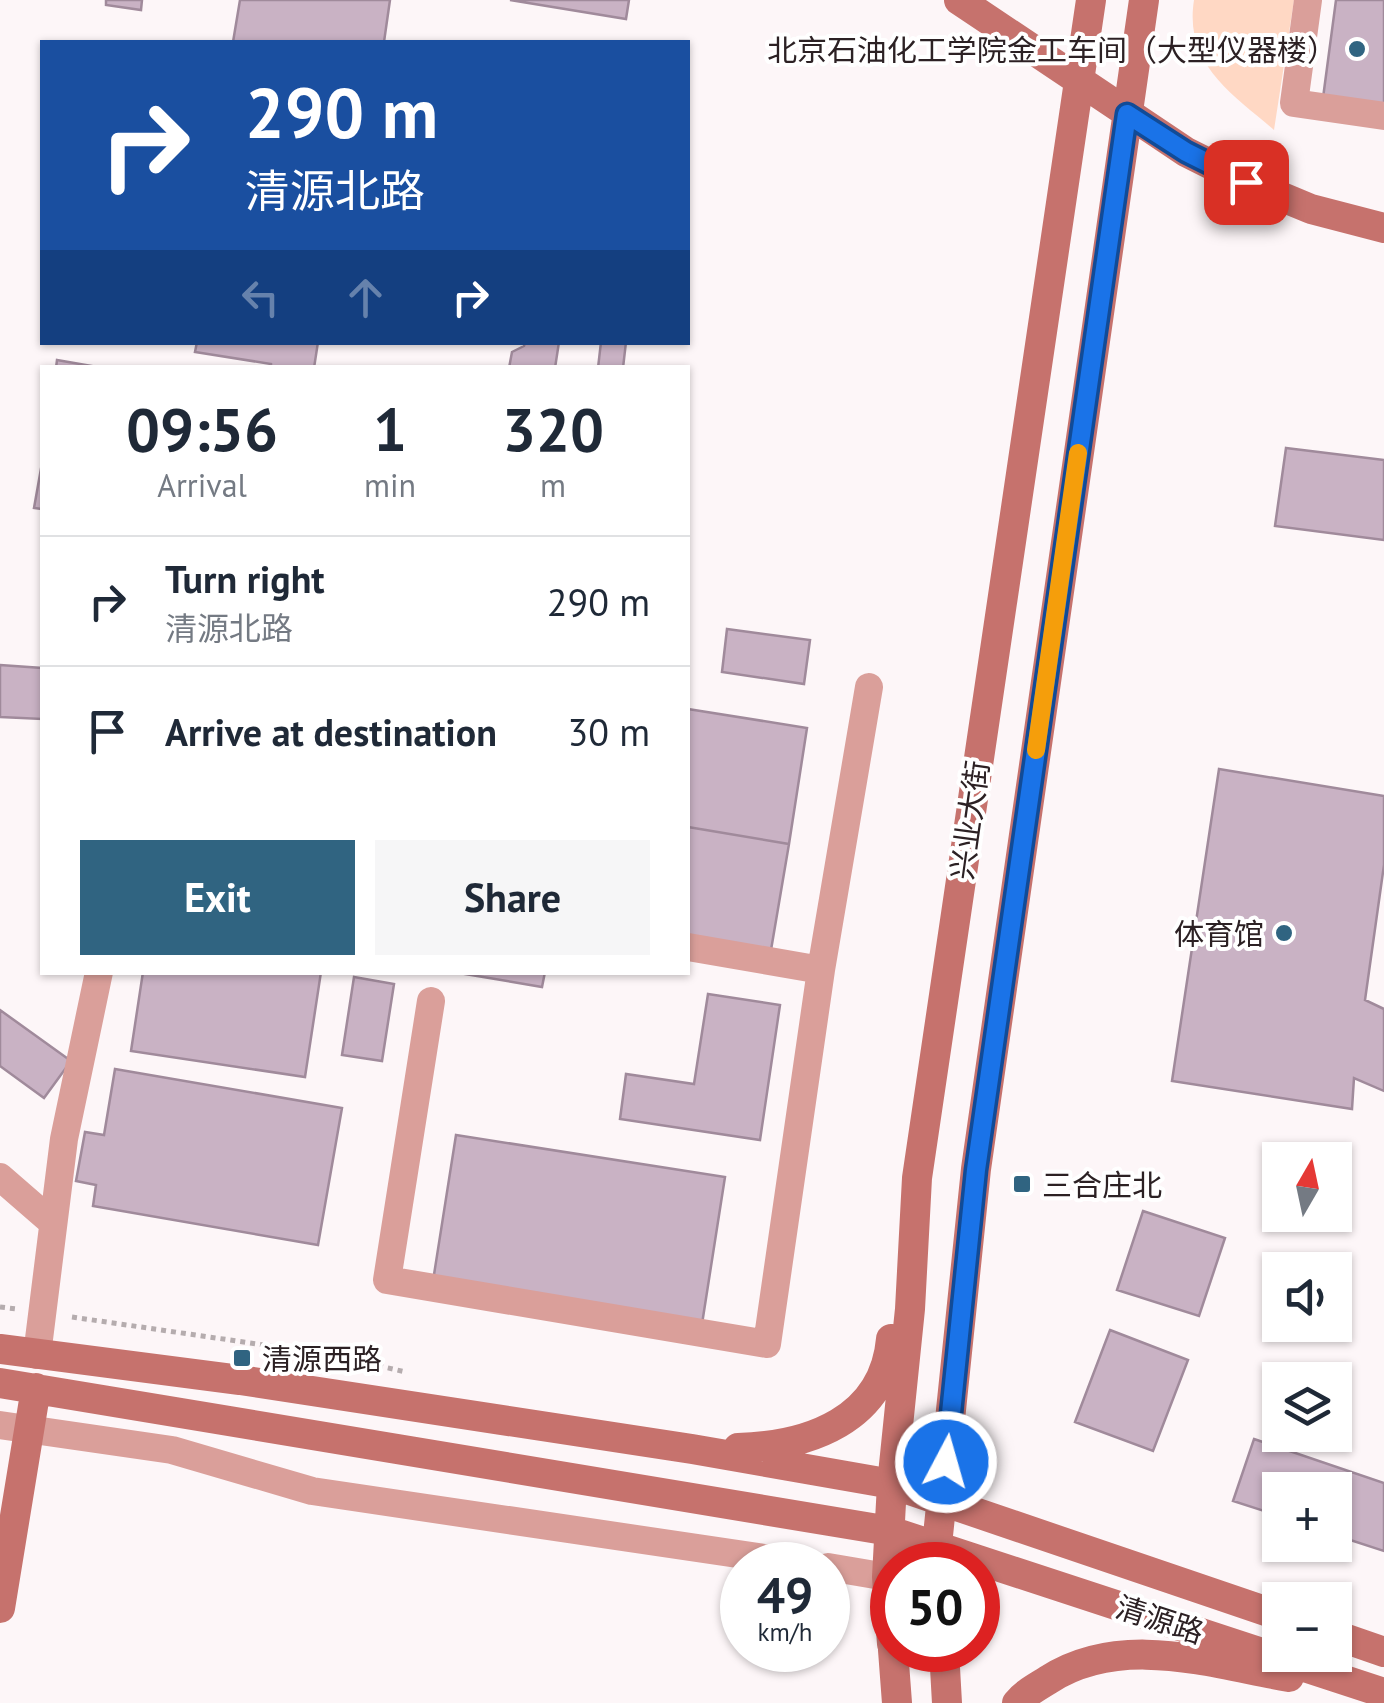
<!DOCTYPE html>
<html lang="en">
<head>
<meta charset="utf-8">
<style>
  body { margin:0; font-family:"PT Sans","Noto Sans SC",sans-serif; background:#f6f6f7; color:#1f2937; height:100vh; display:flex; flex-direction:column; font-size:38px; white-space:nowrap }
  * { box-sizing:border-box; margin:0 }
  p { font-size:32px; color:#747a83 }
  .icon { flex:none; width:55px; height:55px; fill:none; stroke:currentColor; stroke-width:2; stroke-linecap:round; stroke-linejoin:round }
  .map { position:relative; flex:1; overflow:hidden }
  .details { position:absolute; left:40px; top:365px; width:650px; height:610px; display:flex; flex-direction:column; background:#fff; border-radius:0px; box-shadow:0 2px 8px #0004 }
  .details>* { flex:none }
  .banner { position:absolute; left:40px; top:40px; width:650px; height:305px; border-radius:0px; box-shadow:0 2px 8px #0004; background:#1a4fa0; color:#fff; overflow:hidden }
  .needle { width:65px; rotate:9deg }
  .fabs { position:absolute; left:1262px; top:1142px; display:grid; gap:20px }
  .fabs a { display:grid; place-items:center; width:90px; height:90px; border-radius:0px; background:#fff; box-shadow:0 2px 8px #0004; font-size:50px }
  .speed { position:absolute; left:720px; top:1542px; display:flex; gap:20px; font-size:50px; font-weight:700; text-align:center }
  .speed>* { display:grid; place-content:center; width:130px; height:130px; border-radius:50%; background:#fff; box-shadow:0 2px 8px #0004; line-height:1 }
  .speed small { font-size:25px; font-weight:400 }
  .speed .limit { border:15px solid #d22; background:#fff; color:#111 }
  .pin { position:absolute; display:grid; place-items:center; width:85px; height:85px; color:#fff; margin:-42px; border-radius:20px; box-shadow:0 5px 15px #0006 }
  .me { position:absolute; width:110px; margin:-55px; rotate:6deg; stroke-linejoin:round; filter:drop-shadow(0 0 8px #0008) }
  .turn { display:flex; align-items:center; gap:35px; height:210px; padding:0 40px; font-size:45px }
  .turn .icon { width:130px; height:130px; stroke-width:2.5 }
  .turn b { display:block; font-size:70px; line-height:85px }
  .lanes { display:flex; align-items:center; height:95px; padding:0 40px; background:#0003; justify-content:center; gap:50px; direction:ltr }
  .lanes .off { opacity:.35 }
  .eta { display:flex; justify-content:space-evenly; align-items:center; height:170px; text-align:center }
  .eta b { font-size:60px; font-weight:700; line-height:70px }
  .cta { display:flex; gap:20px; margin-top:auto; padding:20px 40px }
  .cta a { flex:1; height:115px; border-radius:0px; background:#306481; color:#fff; font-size:40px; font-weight:700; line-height:115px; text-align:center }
  .cta a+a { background:#f6f6f7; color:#1f2937 }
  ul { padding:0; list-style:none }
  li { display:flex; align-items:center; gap:30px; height:130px; padding:0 40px; border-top:2px solid #e0e1e3 }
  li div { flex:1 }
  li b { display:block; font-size:38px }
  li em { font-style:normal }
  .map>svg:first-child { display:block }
  .green { fill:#ffd8c4 }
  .building { fill:#c9b2c4; stroke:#a08a9b; stroke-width:2.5 }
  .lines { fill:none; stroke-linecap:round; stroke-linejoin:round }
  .path { stroke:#b5acae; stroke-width:5; stroke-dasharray:5 5; stroke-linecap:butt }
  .street { stroke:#da9f9a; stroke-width:28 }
  .secondary { stroke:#c6726d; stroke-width:30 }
  .route-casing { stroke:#114b97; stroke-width:25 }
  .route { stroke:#1a73e8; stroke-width:18 }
  .slow { stroke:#f59e0b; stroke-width:18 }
  .poi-dot { fill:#306481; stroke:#fff; stroke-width:4 }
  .labels { text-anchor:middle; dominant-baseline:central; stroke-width:8; stroke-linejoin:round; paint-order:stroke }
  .poi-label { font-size:30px; fill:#2c2124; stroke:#fff; text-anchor:end }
  .street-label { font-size:30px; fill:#2c2124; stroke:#fff }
</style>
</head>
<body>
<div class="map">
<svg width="1384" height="1703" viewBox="0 0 1384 1703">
  <rect width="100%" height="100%" fill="#fdf6f8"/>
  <!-- green -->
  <path class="green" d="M1194,0H1294L1274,130C1231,93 1184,64 1194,0Z"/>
  <!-- building -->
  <path class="building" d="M106,0H142L141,10L106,5Z
    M240,0H390L384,42H233Z
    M510,0H629L626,19Z
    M1336,0H1384V106L1323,98Z
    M197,342H318L314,368H271V364L195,352Z
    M525,342H559L555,368H509L512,352L524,346Z
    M601,342H626L623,368H598Z
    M57,360L103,368H56Z
    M1286,448L1384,460V540L1275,526Z
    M42,463V509L34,508Z
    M727,629L810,640L804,684L722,672Z
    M0,665L42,668V719L0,717Z
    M688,709L807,728L789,844L688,827Z
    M1219,769L1384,796V865L1365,1000L1384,1009V1091L1354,1078L1352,1109L1172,1081Z
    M688,827L789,844L771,950L688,936Z
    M143,972H321L305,1077L131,1051Z
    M453,972H545L542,987Z
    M354,977L394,984L382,1061L342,1055Z
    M708,994L780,1005L760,1140L620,1119L626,1074L694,1084Z
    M0,1010L71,1061L44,1098L0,1066Z
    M115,1069L342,1108L318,1245L93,1206L96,1185L76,1181L85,1132L104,1135Z
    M456,1135L725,1177L702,1324L433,1281Z
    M1143,1211L1225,1238L1199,1316L1117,1290Z
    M1110,1330L1188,1360L1153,1451L1075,1422Z
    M1254,1439L1384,1483V1551L1335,1535V1490H1280V1516L1233,1501Z"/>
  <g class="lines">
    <!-- path -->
    <path class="path" d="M0,1307L17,1309
      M72,1317L326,1354L406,1372"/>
    <!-- street -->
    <path class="street" d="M1308,0L1294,103L1384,116
      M688,947L821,970L869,687
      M431,1001L387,1280L767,1344L821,970
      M0,1177L53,1223
      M37,1355L64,1139L99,972
      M0,1425L172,1450L312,1491L812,1565
      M828,1567L887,1577"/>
    <!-- secondary -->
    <path class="secondary" d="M959,0L1186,152L1246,182L1311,209L1384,228
      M0,1349L240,1380L692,1449L892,1484L1280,1616
      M0,1383L890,1531L1384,1693
      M738,1448C809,1446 884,1420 891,1339
      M938,1565L937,1545L976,1169L1144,0
      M0,1608L36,1388
      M1335,1635L1384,1652
      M892,1644L887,1577L892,1484L910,1309L917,1178L1091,0
      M893,1650L897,1703
      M944,1650L947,1703
      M1017,1703C1025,1693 1037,1687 1048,1680C1121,1633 1209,1663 1289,1677"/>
  </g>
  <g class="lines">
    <defs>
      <path id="route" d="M946,1462L976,1170L1127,114L1186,152L1246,182"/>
    </defs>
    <!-- route casing -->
    <use href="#route" class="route-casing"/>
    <!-- route -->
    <use href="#route" class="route"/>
    <!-- slow -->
    <path class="slow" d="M1036,750L1078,453"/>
  </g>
  <!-- markers -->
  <g class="poi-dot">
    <circle cx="1357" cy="49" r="10"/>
    <circle cx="1284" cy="933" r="10"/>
    <rect x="1012" y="1174" width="20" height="20" rx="5"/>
    <rect x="232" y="1348" width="20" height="20" rx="5"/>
  </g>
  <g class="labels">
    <!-- poi labels -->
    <g class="poi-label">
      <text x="1337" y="49">北京石油化工学院金工车间（大型仪器楼）</text>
      <text x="1264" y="933">体育馆</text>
      <text x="1042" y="1184" text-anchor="start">三合庄北</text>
      <text x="262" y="1358" text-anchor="start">清源西路</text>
    </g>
    <!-- street labels -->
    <g class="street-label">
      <text transform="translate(969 820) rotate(-82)">兴业大街</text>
      <text transform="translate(1160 1619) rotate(18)">清源路</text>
    </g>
  </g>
</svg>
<div class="fabs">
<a><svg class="needle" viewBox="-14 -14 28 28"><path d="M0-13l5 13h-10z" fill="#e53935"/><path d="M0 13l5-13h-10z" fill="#747a83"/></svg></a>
<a><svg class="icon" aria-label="sound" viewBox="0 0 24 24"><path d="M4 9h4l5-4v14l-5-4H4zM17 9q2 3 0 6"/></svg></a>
<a><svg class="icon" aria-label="layers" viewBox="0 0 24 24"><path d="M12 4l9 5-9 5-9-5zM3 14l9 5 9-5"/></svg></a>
<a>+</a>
<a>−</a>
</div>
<div class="speed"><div>49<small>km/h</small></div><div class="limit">50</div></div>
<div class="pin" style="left:1246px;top:182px;background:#d93025"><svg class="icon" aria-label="arrive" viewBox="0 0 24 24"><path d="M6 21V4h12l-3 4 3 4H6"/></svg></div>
<svg class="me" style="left:946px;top:1462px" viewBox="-20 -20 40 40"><circle r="17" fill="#1a73e8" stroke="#fff" stroke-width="3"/><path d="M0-11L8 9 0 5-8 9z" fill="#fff"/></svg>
<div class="banner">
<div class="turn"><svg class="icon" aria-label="right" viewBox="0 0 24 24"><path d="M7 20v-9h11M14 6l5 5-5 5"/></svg><div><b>290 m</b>清源北路</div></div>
<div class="lanes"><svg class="icon off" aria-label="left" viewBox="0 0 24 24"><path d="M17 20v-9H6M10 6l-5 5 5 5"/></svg><svg class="icon off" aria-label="ahead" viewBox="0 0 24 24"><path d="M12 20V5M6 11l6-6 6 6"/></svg><svg class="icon" aria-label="right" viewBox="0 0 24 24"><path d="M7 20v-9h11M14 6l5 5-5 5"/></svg></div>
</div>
<section class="details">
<div class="eta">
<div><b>09:56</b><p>Arrival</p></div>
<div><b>1</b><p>min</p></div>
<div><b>320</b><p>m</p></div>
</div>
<ul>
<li><svg class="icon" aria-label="right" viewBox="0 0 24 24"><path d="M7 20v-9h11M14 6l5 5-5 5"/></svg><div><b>Turn right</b><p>清源北路</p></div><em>290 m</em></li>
<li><svg class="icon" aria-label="arrive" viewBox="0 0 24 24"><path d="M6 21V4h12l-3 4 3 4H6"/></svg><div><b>Arrive at destination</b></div><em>30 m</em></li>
</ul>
<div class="cta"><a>Exit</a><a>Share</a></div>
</section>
</div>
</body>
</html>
